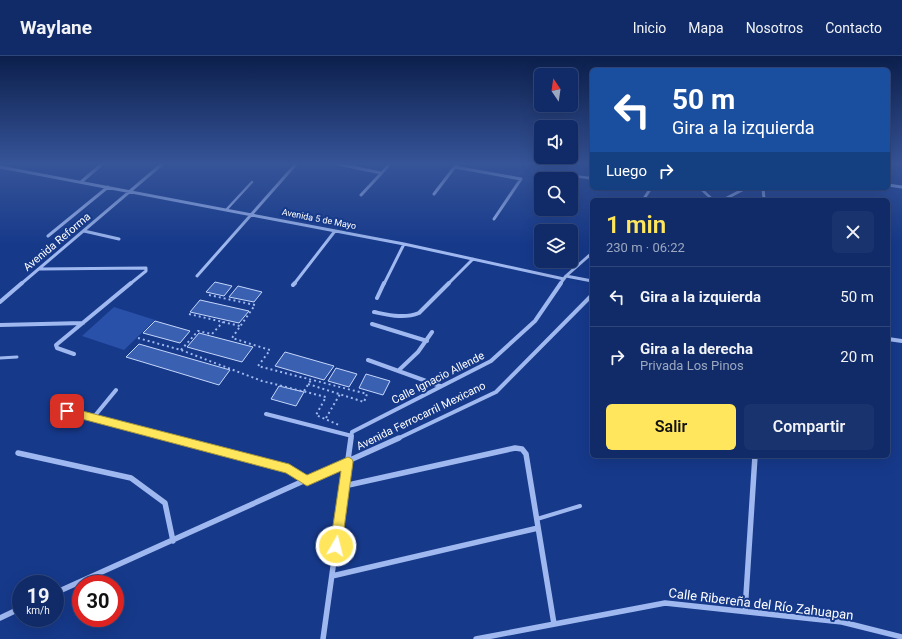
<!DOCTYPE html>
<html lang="es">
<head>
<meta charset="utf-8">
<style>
  body { margin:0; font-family:Roboto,sans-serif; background:#19336e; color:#f1f3f6; height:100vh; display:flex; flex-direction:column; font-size:15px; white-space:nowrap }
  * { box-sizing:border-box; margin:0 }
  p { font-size:13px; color:#9ca7c0 }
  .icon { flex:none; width:22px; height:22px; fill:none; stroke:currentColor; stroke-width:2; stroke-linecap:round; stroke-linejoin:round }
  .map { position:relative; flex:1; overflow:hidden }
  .sheet { position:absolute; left:590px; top:142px; width:300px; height:260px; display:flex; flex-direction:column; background:#102b68; border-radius:6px; box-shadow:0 4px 16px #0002,0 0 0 1px #30477c }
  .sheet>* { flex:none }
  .hud { position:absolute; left:590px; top:12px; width:300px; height:122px; border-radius:6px; box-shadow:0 4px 16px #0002,0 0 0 1px #30477c; background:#1a4fa0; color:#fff; overflow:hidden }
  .needle { width:26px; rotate:347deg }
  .fabs { position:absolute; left:534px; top:12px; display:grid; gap:8px }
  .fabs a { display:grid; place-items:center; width:44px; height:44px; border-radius:6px; background:#102b68; box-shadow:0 4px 16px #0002,0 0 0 1px #30477c; font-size:20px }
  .speed { position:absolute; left:12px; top:519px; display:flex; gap:8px; font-size:20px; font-weight:700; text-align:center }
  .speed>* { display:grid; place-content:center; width:52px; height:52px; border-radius:50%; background:#102b68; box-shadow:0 4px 16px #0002,0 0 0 1px #30477c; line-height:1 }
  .speed small { font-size:10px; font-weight:400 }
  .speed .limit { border:6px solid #d22; background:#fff; color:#111 }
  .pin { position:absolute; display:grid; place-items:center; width:34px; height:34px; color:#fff; margin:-17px; border-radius:8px; box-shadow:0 2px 6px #0006 }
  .me { position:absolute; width:44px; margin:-22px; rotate:8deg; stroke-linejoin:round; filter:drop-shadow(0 0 3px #0008) }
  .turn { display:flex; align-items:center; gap:14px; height:84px; padding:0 16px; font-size:18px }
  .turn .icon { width:52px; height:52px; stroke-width:2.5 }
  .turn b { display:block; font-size:28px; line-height:34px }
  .then { display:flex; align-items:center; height:38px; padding:0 16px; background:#0003; gap:8px; font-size:15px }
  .round { display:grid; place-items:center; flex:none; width:42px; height:42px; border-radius:6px; background:#19336e }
  .overview { display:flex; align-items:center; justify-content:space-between; height:68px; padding:0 16px }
  h1 { font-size:24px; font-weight:600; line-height:30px; color:#ffe65d }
  .button { display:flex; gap:8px; margin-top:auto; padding:8px 16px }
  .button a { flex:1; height:46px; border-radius:6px; background:#ffe65d; color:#111; font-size:16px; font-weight:600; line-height:46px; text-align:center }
  .button a+a { background:#19336e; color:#f1f3f6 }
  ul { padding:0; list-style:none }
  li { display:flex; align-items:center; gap:12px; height:60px; padding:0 16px; border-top:1px solid #30477c }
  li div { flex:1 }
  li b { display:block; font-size:15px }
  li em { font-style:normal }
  header { display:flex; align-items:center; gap:24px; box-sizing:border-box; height:56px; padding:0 20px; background:#102b68; border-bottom:1px solid #30477c }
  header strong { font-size:19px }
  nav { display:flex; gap:22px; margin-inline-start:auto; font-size:14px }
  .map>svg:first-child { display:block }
  .green { fill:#2951a9 }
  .building { fill:#3a60b2; stroke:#c5d6fb }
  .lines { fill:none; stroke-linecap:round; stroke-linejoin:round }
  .path { stroke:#9fb8ef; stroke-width:2; stroke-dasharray:2 3; stroke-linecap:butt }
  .service-far2 { stroke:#9fb8ef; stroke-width:2.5 }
  .service-far1 { stroke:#9fb8ef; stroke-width:3 }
  .service { stroke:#9fb8ef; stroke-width:4 }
  .minor-far2 { stroke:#9fb8ef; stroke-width:3 }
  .minor-far1 { stroke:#9fb8ef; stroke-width:4 }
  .minor { stroke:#9fb8ef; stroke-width:5.5 }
  .route { fill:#ffe65d; stroke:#a6963c }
  .labels { text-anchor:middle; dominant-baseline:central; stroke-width:4; stroke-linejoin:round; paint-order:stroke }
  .far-street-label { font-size:9px; fill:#fff; stroke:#16398a }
  .street-label { font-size:11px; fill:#fff; stroke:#16398a }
  .near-street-label { font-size:13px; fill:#fff; stroke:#16398a }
</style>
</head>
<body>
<header>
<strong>Waylane</strong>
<nav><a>Inicio</a><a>Mapa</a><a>Nosotros</a><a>Contacto</a></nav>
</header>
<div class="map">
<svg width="902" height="583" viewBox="0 0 902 583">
  <rect width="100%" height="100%" fill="#16398a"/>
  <!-- green -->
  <path class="green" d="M114,251L155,264L124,294L82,280Z"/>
  <!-- building -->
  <path class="building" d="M215,226L232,230L224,240L206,236Z
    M238,230L262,236L254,246L229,241Z
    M200,244L249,255L239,267L190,256Z
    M155,265L190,275L180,287L143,277Z
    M199,277L253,291L242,306L187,291Z
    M139,288L230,314L219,329L126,301Z
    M285,296L334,310L324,324L275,310Z
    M336,312L357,318L349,331L328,325Z
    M366,318L390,325L383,339L359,332Z
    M279,330L304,336L296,350L271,343Z"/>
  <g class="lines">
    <!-- path -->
    <path class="path" d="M209,239L255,249L232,282L270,294L258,310L367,338L364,346L308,328
      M189,258L240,270
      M138,282L181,294L262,325L326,341L316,359L339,369
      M181,294L198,275L212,278L223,266
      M304,335L311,324
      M326,362L340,338"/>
    <!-- service-far2 -->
    <path class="service-far2" d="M561,118L589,122L592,115
      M700,132L713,144
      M227,153L252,126"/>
    <!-- service-far1 -->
    <path class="service-far1" d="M0,302L17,301"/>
    <!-- service -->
    <path class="service" d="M537,463L580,450"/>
    <!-- minor-far2 -->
    <path class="minor-far2" d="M338,108L381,117
      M0,111L404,188L564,223
      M455,111L521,123L494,163
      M81,126L102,108
      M888,129L902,131
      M763,132L764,143
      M434,138L457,108
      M361,139L390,108
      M643,144L651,132
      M723,144L746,132
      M84,175L119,183
      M48,180L108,131
      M39,213L146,212V215L130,228
      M197,220L296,108
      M566,220L592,225
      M21,228L162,108
      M294,228L335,175
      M384,228L404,188
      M448,228L473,203
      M560,228L566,220L592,197"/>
    <!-- minor-far1 -->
    <path class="minor-far1" d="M293,229L295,227
      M377,242L384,227
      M0,246L22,227
      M374,256C389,259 404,263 419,257L449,227
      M372,268L427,285
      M0,269L83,267
      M888,283L902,285
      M74,298L57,292L56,289L131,227
      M368,304L440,330
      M399,314L418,296L432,276
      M54,352L173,383
      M266,358L352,380
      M93,362L116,334
      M351,383L352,376L491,305L535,265L561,227
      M397,383L496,336L592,239"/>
    <!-- minor -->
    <path class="minor" d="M169,382L289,413L307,425
      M18,397L131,422L165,447L173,485
      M344,430L515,392L522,393L526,398L554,568
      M332,520L538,472
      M55,537L399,382
      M745,555L755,400
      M0,562L21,552
      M323,583L351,382
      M476,583L665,547L842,566L902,581"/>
  </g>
  <!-- sky -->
  <linearGradient id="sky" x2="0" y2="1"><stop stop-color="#0c1f4c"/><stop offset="0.57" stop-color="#365498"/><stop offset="1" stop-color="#365498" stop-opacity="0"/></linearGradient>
  <rect width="902" height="189" fill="url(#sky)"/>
  <!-- route -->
  <path class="route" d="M67,351L289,408L307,419L348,401L352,403L353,406L341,495L336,496L332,495L330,490L341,415L307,430L286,417L63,358L62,355L63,352Z"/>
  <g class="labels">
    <!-- far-street labels -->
    <g class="far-street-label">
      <text transform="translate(319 163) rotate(11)">Avenida 5 de Mayo</text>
    </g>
    <!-- street labels -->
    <g class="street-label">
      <text transform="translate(57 186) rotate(-40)">Avenida Reforma</text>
      <text transform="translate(438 322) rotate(-27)">Calle Ignacio Allende</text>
      <text transform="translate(421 360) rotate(-26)">Avenida Ferrocarril Mexicano</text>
    </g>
    <!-- near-street labels -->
    <g class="near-street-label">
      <text transform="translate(761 548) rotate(7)">Calle Ribereña del Río Zahuapan</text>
    </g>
  </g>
</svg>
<div class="fabs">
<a><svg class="needle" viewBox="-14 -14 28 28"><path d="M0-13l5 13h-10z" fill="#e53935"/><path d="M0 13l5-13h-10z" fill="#9ca7c0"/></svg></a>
<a><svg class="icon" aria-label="sound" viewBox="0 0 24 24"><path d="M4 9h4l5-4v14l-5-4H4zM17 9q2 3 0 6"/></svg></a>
<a><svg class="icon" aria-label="search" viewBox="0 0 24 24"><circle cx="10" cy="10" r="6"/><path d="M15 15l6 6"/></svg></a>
<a><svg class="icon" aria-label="layers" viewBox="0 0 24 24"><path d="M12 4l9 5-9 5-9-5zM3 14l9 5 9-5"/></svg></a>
</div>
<div class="speed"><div>19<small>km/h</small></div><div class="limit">30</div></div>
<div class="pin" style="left:67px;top:355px;background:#d93025"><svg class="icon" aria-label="arrive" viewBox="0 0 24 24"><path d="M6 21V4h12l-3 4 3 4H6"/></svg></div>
<svg class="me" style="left:336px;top:490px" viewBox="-20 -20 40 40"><circle r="17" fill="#ffe65d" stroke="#fff" stroke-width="3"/><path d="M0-11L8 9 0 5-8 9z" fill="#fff"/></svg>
<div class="hud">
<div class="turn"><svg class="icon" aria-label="left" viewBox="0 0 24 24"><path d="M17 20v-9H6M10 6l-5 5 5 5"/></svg><div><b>50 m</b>Gira a la izquierda</div></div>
<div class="then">Luego<svg class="icon" aria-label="right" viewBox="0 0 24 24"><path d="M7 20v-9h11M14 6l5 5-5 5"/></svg></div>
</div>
<section class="sheet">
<div class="overview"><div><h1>1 min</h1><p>230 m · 06:22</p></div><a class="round"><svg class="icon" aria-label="close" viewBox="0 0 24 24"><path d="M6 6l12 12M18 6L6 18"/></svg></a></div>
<ul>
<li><svg class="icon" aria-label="left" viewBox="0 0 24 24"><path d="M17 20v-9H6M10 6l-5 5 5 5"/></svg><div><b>Gira a la izquierda</b></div><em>50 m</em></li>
<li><svg class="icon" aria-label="right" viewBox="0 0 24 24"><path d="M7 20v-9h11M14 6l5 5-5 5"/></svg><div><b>Gira a la derecha</b><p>Privada Los Pinos</p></div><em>20 m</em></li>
</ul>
<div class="button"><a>Salir</a><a>Compartir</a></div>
</section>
</div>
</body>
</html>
